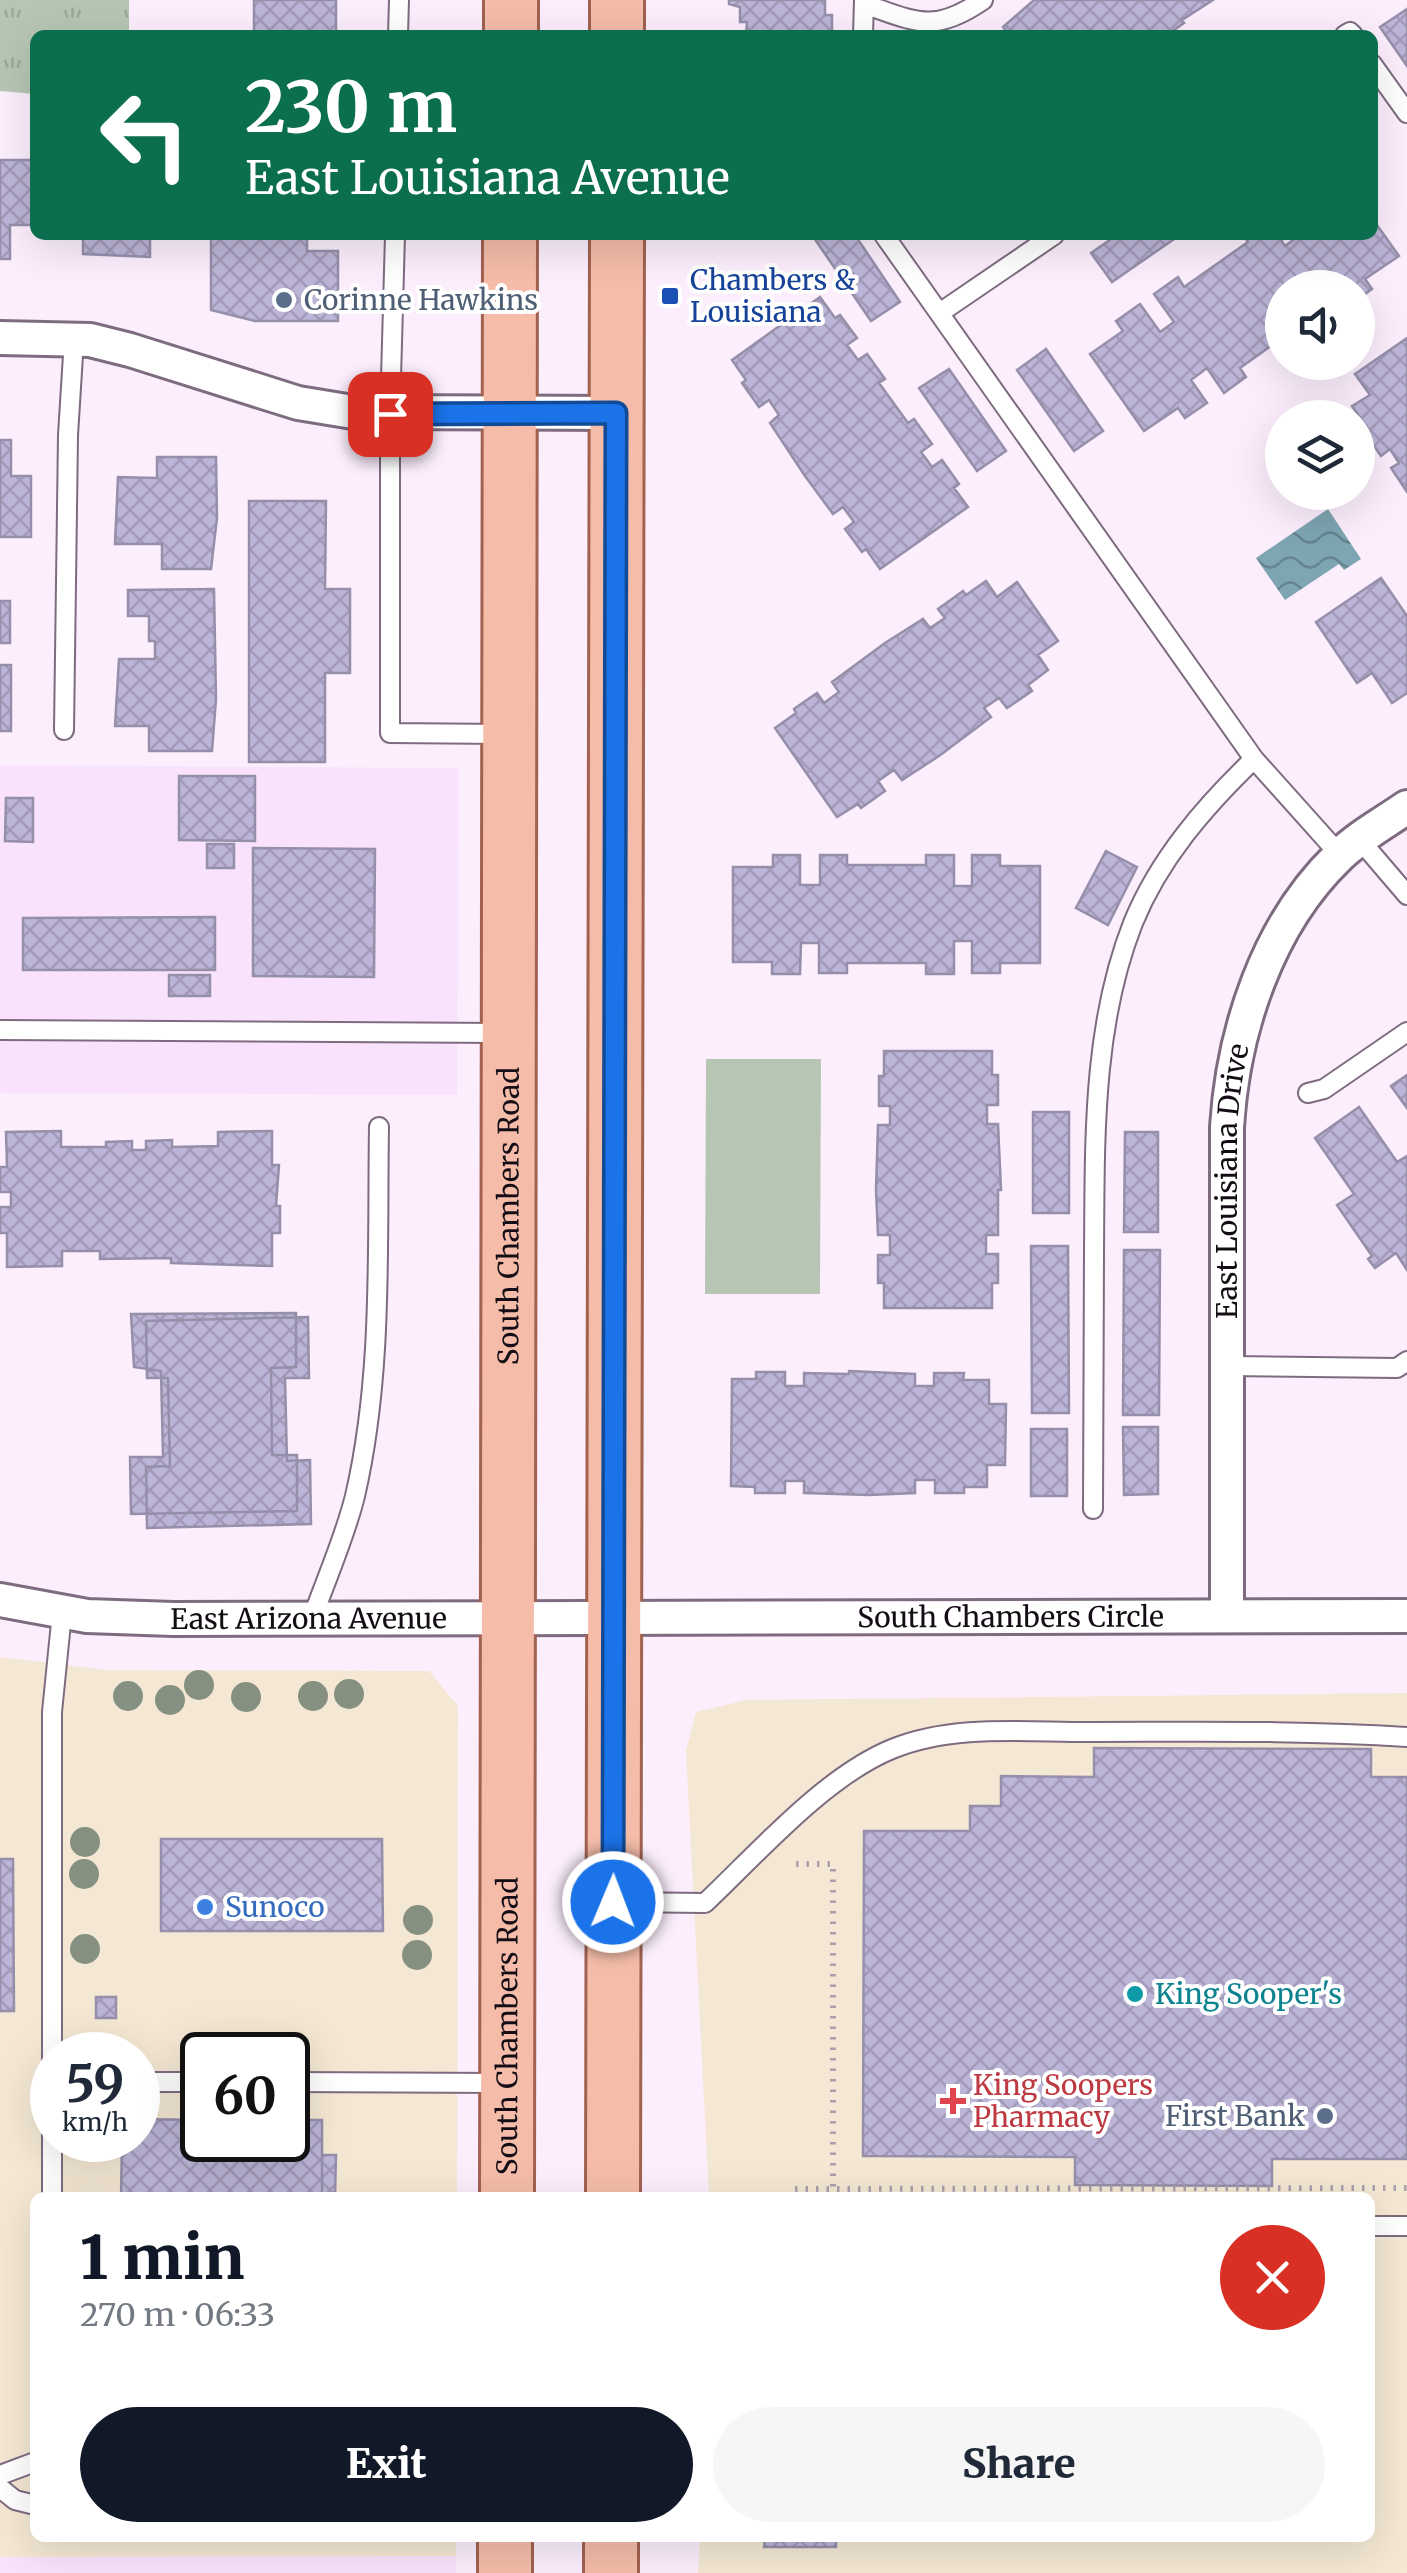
<!DOCTYPE html>
<html lang="en">
<head>
<meta charset="utf-8">
<style>
  body { margin:0; font-family:Merriweather,serif; background:#f6f6f7; color:#1f2937; height:100vh; display:flex; flex-direction:column; font-size:38px; white-space:nowrap }
  * { box-sizing:border-box; margin:0 }
  p { font-size:32px; color:#747a83 }
  .icon { flex:none; width:55px; height:55px; fill:none; stroke:currentColor; stroke-width:2; stroke-linecap:round; stroke-linejoin:round }
  .map { position:relative; flex:1; overflow:hidden }
  .sheet { position:absolute; left:30px; top:2192px; width:1345px; height:350px; display:flex; flex-direction:column; background:#fff; border-radius:15px; box-shadow:0 10px 40px #0002 }
  .sheet>* { flex:none }
  .top-card { position:absolute; left:30px; top:30px; width:1348px; height:210px; border-radius:15px; box-shadow:0 10px 40px #0002; background:#0b6e4f; color:#fff; overflow:hidden }
  .fabs { position:absolute; left:1265px; top:270px; display:grid; gap:20px }
  .fabs a { display:grid; place-items:center; width:110px; height:110px; border-radius:50%; background:#fff; box-shadow:0 10px 40px #0002; font-size:50px }
  .speed { position:absolute; left:30px; top:2032px; display:flex; gap:20px; font-size:50px; font-weight:700; text-align:center }
  .speed>* { display:grid; place-content:center; width:130px; height:130px; border-radius:50%; background:#fff; box-shadow:0 10px 40px #0002; line-height:1 }
  .speed small { font-size:25px; font-weight:400 }
  .speed .limit { border:5px solid #111; border-radius:15px; background:#fff; color:#111 }
  .pin { position:absolute; display:grid; place-items:center; width:85px; height:85px; color:#fff; margin:-42px; border-radius:20px; box-shadow:0 5px 15px #0006 }
  .me { position:absolute; width:110px; margin:-55px; rotate:1deg; stroke-linejoin:round; filter:drop-shadow(0 0 8px #0008) }
  .turn { display:flex; align-items:center; gap:35px; height:210px; padding:0 50px; font-size:45px }
  .turn .icon { width:130px; height:130px; stroke-width:2.5 }
  .turn b { display:block; font-size:70px; line-height:85px }
  .round { display:grid; place-items:center; flex:none; width:105px; height:105px; border-radius:52px; background:#f6f6f7 }
  .summary { display:flex; align-items:center; justify-content:space-between; height:170px; padding:0 50px }
  h1 { font-size:60px; font-weight:800; line-height:75px; color:#111827 }
  .action { display:flex; gap:20px; margin-top:auto; padding:20px 50px }
  .action a { flex:1; height:115px; border-radius:60px; background:#111827; color:#fff; font-size:40px; font-weight:800; line-height:115px; text-align:center }
  .action a+a { background:#f6f6f7; color:#1f2937 }
  .map>svg:first-child { display:block }
  .commercial { fill:#f4e8d4; fill-rule:evenodd }
  .built { fill:#f9e3fc }
  .grass { fill:url(#grass-tufts) }
  .pitch { fill:#b7c6b4 }
  .water { fill:url(#water-waves) }
  .building { fill:url(#building-cross-hatch); stroke:#958faa; stroke-width:2.5 }
  .lines { fill:none; stroke-linecap:round; stroke-linejoin:round }
  .service-casing { stroke:#7e6b80; stroke-width:22 }
  .minor-casing { stroke:#7e6b80; stroke-width:38 }
  .primary-casing { stroke:#a16250; stroke-width:58 }
  .path { stroke:#aba0ac; stroke-width:6; stroke-dasharray:2.5 8; stroke-linecap:butt }
  .service { stroke:#fff; stroke-width:18 }
  .minor { stroke:#fff; stroke-width:32 }
  .primary { stroke:#f4bca9; stroke-width:52 }
  .tree { fill:#859081 }
  .route-casing { stroke:#114b97; stroke-width:25 }
  .route { stroke:#1a73e8; stroke-width:18 }
  .transit-dot { fill:#1a4fb4; stroke:#fff; stroke-width:4 }
  .service-dot { fill:#5c6f8a; stroke:#fff; stroke-width:4 }
  .shop-dot { fill:#3f7fe0; stroke:#fff; stroke-width:4 }
  .culture-dot { fill:#0f9aa8; stroke:#fff; stroke-width:4 }
  .health-dot { fill:#e0444e; stroke:#fff; stroke-width:4 }
  .labels { text-anchor:middle; dominant-baseline:central; stroke-width:8; stroke-linejoin:round; paint-order:stroke }
  .transit-label { font-size:28px; fill:#164399; stroke:#fff; text-anchor:start }
  .service-label { font-size:28px; fill:#4e5e75; stroke:#fff; text-anchor:start }
  .street-label { font-size:28px; fill:#140d15; stroke:#fff }
  .shop-label { font-size:28px; fill:#366cbe; stroke:#fff; text-anchor:start }
  .culture-label { font-size:28px; fill:#0d838f; stroke:#fff; text-anchor:start }
  .health-label { font-size:28px; fill:#be3a42; stroke:#fff; text-anchor:start }
</style>
</head>
<body>
<div class="map">
<svg width="1407" height="2573" viewBox="0 0 1407 2573">
  <defs>
    <pattern id="grass-tufts" width="24" height="20" patternUnits="userSpaceOnUse" patternTransform="scale(2.5)"><rect width="24" height="20" fill="#b7c6b4"/><path d="M3 7l-1-3M5 7V3M7 7l1-3M15 17l-1-3M17 17v-4M19 17l1-3" fill="none" stroke="#9ca99a"/></pattern>
    <pattern id="water-waves" width="16" height="10" patternUnits="userSpaceOnUse" patternTransform="scale(2.5)"><rect width="16" height="10" fill="#7da5b2"/><path d="M0 5q4-4 8 0t8 0" fill="none" stroke="#658590"/></pattern>
    <pattern id="building-cross-hatch" width="8" height="8" patternUnits="userSpaceOnUse" patternTransform="scale(2.5)"><rect width="8" height="8" fill="#bdb5d7"/><path d="M0 0l8 8M0 8l8-8" fill="none" stroke="#a29ab8"/></pattern>
  </defs>
  <rect width="100%" height="100%" fill="#fceefd"/>
  <!-- commercial -->
  <path class="commercial" d="M0,1657L107,1670L429,1671L458,1706L457,2197L35,2198V2538H456V2556L0,2557ZM52,2055H138V2140H52ZM202,2055H288V2140H202Z
    M1407,1693V2573H698L700,2538H1370V2198L709,2197L686,1751L696,1712L747,1700Z"/>
  <!-- built -->
  <path class="built" d="M0,765L459,768L457,1095L0,1093Z
    M456,2556V2573H0V2557Z"/>
  <!-- grass -->
  <path class="grass" d="M0,0H129V35H35V94L0,91Z"/>
  <!-- pitch -->
  <path class="pitch" d="M706,1059H821L820,1294H705Z"/>
  <!-- water -->
  <path class="water" d="M1328,509L1361,559L1344,570L1339,564L1285,600L1256,558Z"/>
  <!-- building -->
  <path class="building" d="M254,0H336V35H254Z
    M729,0H825V15H832V34L746,35L747,22H740V7L729,4Z
    M1034,0H1213L1182,20L1184,23L1167,35H1009L1003,27Z
    M1407,9V66L1380,27Z
    M0,160H35V225H10V259H0Z
    M1372,218L1399,256L1365,279L1372,289L1358,299V288H1338L1333,281L1324,288H1282V338L1240,368L1246,377L1224,393L1207,368L1191,380L1207,403L1185,418L1178,408L1144,431L1090,354L1123,331L1116,321L1140,304L1160,332L1174,322L1154,294L1178,277L1184,287L1248,242L1243,235H1278L1285,246L1300,235H1372Z
    M83,235H150V257L83,254Z
    M211,235H307V251H338V321H255L211,310Z
    M812,235H855L900,302L871,321Z
    M1117,235H1180L1112,282L1091,253Z
    M820,297L835,318L840,315L857,338L847,345L858,360L867,354L885,379L879,383L908,423L914,419L932,444L921,452L932,467L942,460L959,484L954,488L968,507L880,569L866,549L862,552L845,529L854,522L843,507L833,514L805,476L770,423L779,415L769,400L759,407L742,383L746,380L732,360Z
    M1407,338V492L1391,468L1399,463L1390,449L1381,456L1363,430L1367,427L1352,406L1370,395L1355,374Z
    M1046,349L1103,431L1074,451L1017,370Z
    M949,369L1006,451L977,471L919,388Z
    M0,440H11V476H31V537H0Z
    M157,457H216L217,518L211,569H162V544H115L118,477L157,478Z
    M249,501H326L325,589H350V673H325V762H249Z
    M1381,578L1407,616V693L1392,703L1372,673L1357,683L1316,622Z
    M986,581L997,597L1017,582L1058,641L1038,655L1048,670L1028,685L1032,691L1007,708L999,698L984,708L991,717L939,756L902,780L894,770L878,781L885,791L861,808L858,804L837,817L775,728L796,713L794,709L817,693L824,703L839,692L832,682L885,643L923,619L930,628L945,618L938,609L963,591L966,595Z
    M214,589L216,699L212,751H149V726H115L119,659H155V641H149V616H128V590Z
    M0,601H10V643H0Z
    M0,665H11V731H0Z
    M179,776H255V841L179,840Z
    M6,798H33V842L5,841Z
    M207,844H234V868H207Z
    M253,848L375,849L374,977L253,976Z
    M1106,851L1137,867L1108,925L1076,908Z
    M773,855H800V885H820V855H847V865H926V855H954V886H972V855H1000V866H1040V963H1000V973H972V941H954V974H926V963H847V973H819V943H801L800,974H772V962H733V867H773Z
    M215,917V970H23V918Z
    M169,975H210V996H169Z
    M884,1051H992V1075H998V1105H987V1124H998L1001,1190H998V1235H986V1254H998V1283H992V1308H884V1283H878V1255H890V1235H878L876,1190L878,1125H890V1106H879V1076H884Z
    M1407,1075V1108L1391,1086Z
    M1359,1107L1397,1162L1407,1156V1270L1396,1253L1375,1268L1368,1259L1372,1256L1337,1205L1354,1194L1315,1138Z
    M1033,1112H1069V1213H1033Z
    M61,1131V1147H106V1142L132,1141V1150H146V1141L172,1140V1147L218,1146V1132L272,1131V1165H279L276,1206H280V1233H272V1266L171,1263V1258L100,1259V1251H62V1266L7,1267V1233H0V1207H11V1192H0V1167H7L6,1132Z
    M1125,1132H1158V1232H1124Z
    M1031,1246H1068L1069,1413H1032Z
    M1124,1250H1160L1159,1415H1123Z
    M296,1313V1367L271,1368L272,1455H297V1511L131,1514L130,1457H163L161,1371L134,1367L131,1314Z
    M308,1317L309,1378H285L287,1461L310,1460L311,1524L147,1528L146,1467L170,1466L168,1378H147L146,1321Z
    M849,1371L915,1374V1386H934V1373H964L963,1380H989V1404H1006L1005,1465H987V1487H964V1493H935V1480H915V1493L869,1495L804,1493V1481H785V1493H755V1487L731,1486L732,1379H756V1372H785V1386H804V1373L849,1374Z
    M1123,1427H1158V1494L1124,1495Z
    M1031,1429H1067V1496H1031Z
    M1094,1748L1371,1749V1777H1407V2159H1272V2186L1075,2185V2157L863,2156L864,1831H970V1806H1001V1776L1094,1777Z
    M161,1839H382L383,1931H161Z
    M0,1859H13L14,2011H0Z
    M96,1997H116V2018H96Z
    M138,2119L202,2120V2140H288V2120H322V2198H121L122,2140H138Z
    M322,2155H336L335,2198H322Z
    M765,2538H836V2547H764Z"/>
  <g class="lines">
    <defs>
      <path id="service" d="M864,4C916,22 934,34 983,0
        M398,35L399,0
        M863,35L864,0
        M1345,35L1350,32L1353,35
        M1372,64L1407,113
        M395,235L390,414V733L504,734
        M884,235L1254,759L1340,855
        M941,312L1054,235
        M64,730L68,435L74,339
        M1360,840L1407,895
        M0,1030L503,1033
        M1308,1093L1324,1089L1407,1032
        M1227,1366L1397,1368L1407,1361
        M1093,1509C1094,1423 1094,1337 1094,1251C1095,1141 1092,1027 1133,923C1159,859 1205,806 1254,759
        M312,1619C326,1579 345,1537 355,1496C383,1375 377,1249 379,1127
        M616,1902L705,1903C758,1853 824,1777 892,1749C952,1724 1024,1732 1088,1732C1194,1732 1300,1730 1407,1737
        M138,2082H202
        M288,2082L502,2083
        M52,2198V1712L62,1613
        M1370,2226H1407
        M0,2475L35,2462
        M0,2488L15,2500L35,2505"/>
      <g id="minor">
        <path d="M0,338L90,340L130,350L298,403L353,412L616,413"/>
        <path id="s1" d="M0,1600L87,1616L173,1619L1407,1616"/>
        <path id="s2" d="M1227,1616V1127C1233,1031 1267,925 1339,856C1358,837 1384,823 1407,807"/>
      </g>
      <g id="primary">
        <path d="M617,0V35"/>
        <path d="M511,35V0"/>
        <path id="s3" d="M507,2198L510,235"/>
        <path d="M613,2198L617,235"/>
        <path d="M505,2573V2538"/>
        <path d="M611,2573V2538"/>
      </g>
    </defs>
    <!-- service casing -->
    <use href="#service" class="service-casing"/>
    <!-- minor casing -->
    <use href="#minor" class="minor-casing"/>
    <!-- primary casing -->
    <use href="#primary" class="primary-casing"/>
    <!-- path -->
    <path class="path" d="M796,1864H833V2189
      M795,2189L1407,2188"/>
    <!-- service -->
    <use href="#service" class="service"/>
    <!-- minor -->
    <use href="#minor" class="minor"/>
    <!-- primary -->
    <use href="#primary" class="primary"/>
  </g>
  <!-- trees -->
  <g class="tree">
    <circle cx="199" cy="1685" r="15"/>
    <circle cx="349" cy="1694" r="15"/>
    <circle cx="128" cy="1696" r="15"/>
    <circle cx="313" cy="1696" r="15"/>
    <circle cx="246" cy="1697" r="15"/>
    <circle cx="170" cy="1700" r="15"/>
    <circle cx="85" cy="1842" r="15"/>
    <circle cx="84" cy="1874" r="15"/>
    <circle cx="418" cy="1920" r="15"/>
    <circle cx="85" cy="1949" r="15"/>
    <circle cx="417" cy="1955" r="15"/>
  </g>
  <g class="lines">
    <defs>
      <path id="route" d="M390,414L616,413L613,1902"/>
    </defs>
    <!-- route casing -->
    <use href="#route" class="route-casing"/>
    <!-- route -->
    <use href="#route" class="route"/>
  </g>
  <!-- markers -->
  <rect class="transit-dot" x="660" y="286" width="20" height="20" rx="5"/>
  <g class="service-dot">
    <circle cx="284" cy="300" r="10"/>
    <circle cx="1325" cy="2116" r="10"/>
  </g>
  <circle class="shop-dot" cx="205" cy="1907" r="10"/>
  <circle class="culture-dot" cx="1135" cy="1994" r="10"/>
  <path class="health-dot" d="M948 2086h10v10h10v10h-10v10h-10v-10h-10v-10h10z"/>
  <g class="labels">
    <!-- transit labels -->
    <g class="transit-label">
      <text x="690" y="280">Chambers &amp;<tspan x="690" dy="32">Louisiana</tspan></text>
    </g>
    <!-- service labels -->
    <g class="service-label">
      <text x="304" y="300">Corinne Hawkins</text>
      <text x="1305" y="2116" text-anchor="end">First Bank</text>
    </g>
    <!-- street labels -->
    <g class="street-label">
      <text stroke="none"><textPath href="#s2" startOffset="435">East Louisiana Drive</textPath></text>
      <text stroke="none"><textPath href="#s3" startOffset="982">South Chambers Road</textPath></text>
      <text stroke="none"><textPath href="#s1" startOffset="1012">South Chambers Circle</textPath></text>
      <text stroke="none"><textPath href="#s1" startOffset="310">East Arizona Avenue</textPath></text>
      <text stroke="none"><textPath href="#s3" startOffset="172">South Chambers Road</textPath></text>
    </g>
    <!-- shop labels -->
    <g class="shop-label">
      <text x="225" y="1907">Sunoco</text>
    </g>
    <!-- culture labels -->
    <g class="culture-label">
      <text x="1155" y="1994">King Sooper's</text>
    </g>
    <!-- health labels -->
    <g class="health-label">
      <text x="973" y="2085">King Soopers<tspan x="973" dy="32">Pharmacy</tspan></text>
    </g>
  </g>
</svg>
<div class="fabs">
<a><svg class="icon" aria-label="sound" viewBox="0 0 24 24"><path d="M4 9h4l5-4v14l-5-4H4zM17 9q2 3 0 6"/></svg></a>
<a><svg class="icon" aria-label="layers" viewBox="0 0 24 24"><path d="M12 4l9 5-9 5-9-5zM3 14l9 5 9-5"/></svg></a>
</div>
<div class="speed"><div>59<small>km/h</small></div><div class="limit">60</div></div>
<div class="pin" style="left:390px;top:414px;background:#d93025"><svg class="icon" aria-label="arrive" viewBox="0 0 24 24"><path d="M6 21V4h12l-3 4 3 4H6"/></svg></div>
<svg class="me" style="left:613px;top:1902px" viewBox="-20 -20 40 40"><circle r="17" fill="#1a73e8" stroke="#fff" stroke-width="3"/><path d="M0-11L8 9 0 5-8 9z" fill="#fff"/></svg>
<div class="top-card">
<div class="turn"><svg class="icon" aria-label="left" viewBox="0 0 24 24"><path d="M17 20v-9H6M10 6l-5 5 5 5"/></svg><div><b>230 m</b>East Louisiana Avenue</div></div>
</div>
<section class="sheet">
<div class="summary"><div><h1>1 min</h1><p>270 m · 06:33</p></div><a class="round" style="background:#d93025;color:#fff"><svg class="icon" aria-label="close" viewBox="0 0 24 24"><path d="M6 6l12 12M18 6L6 18"/></svg></a></div>
<div class="action"><a>Exit</a><a>Share</a></div>
</section>
</div>
</body>
</html>
